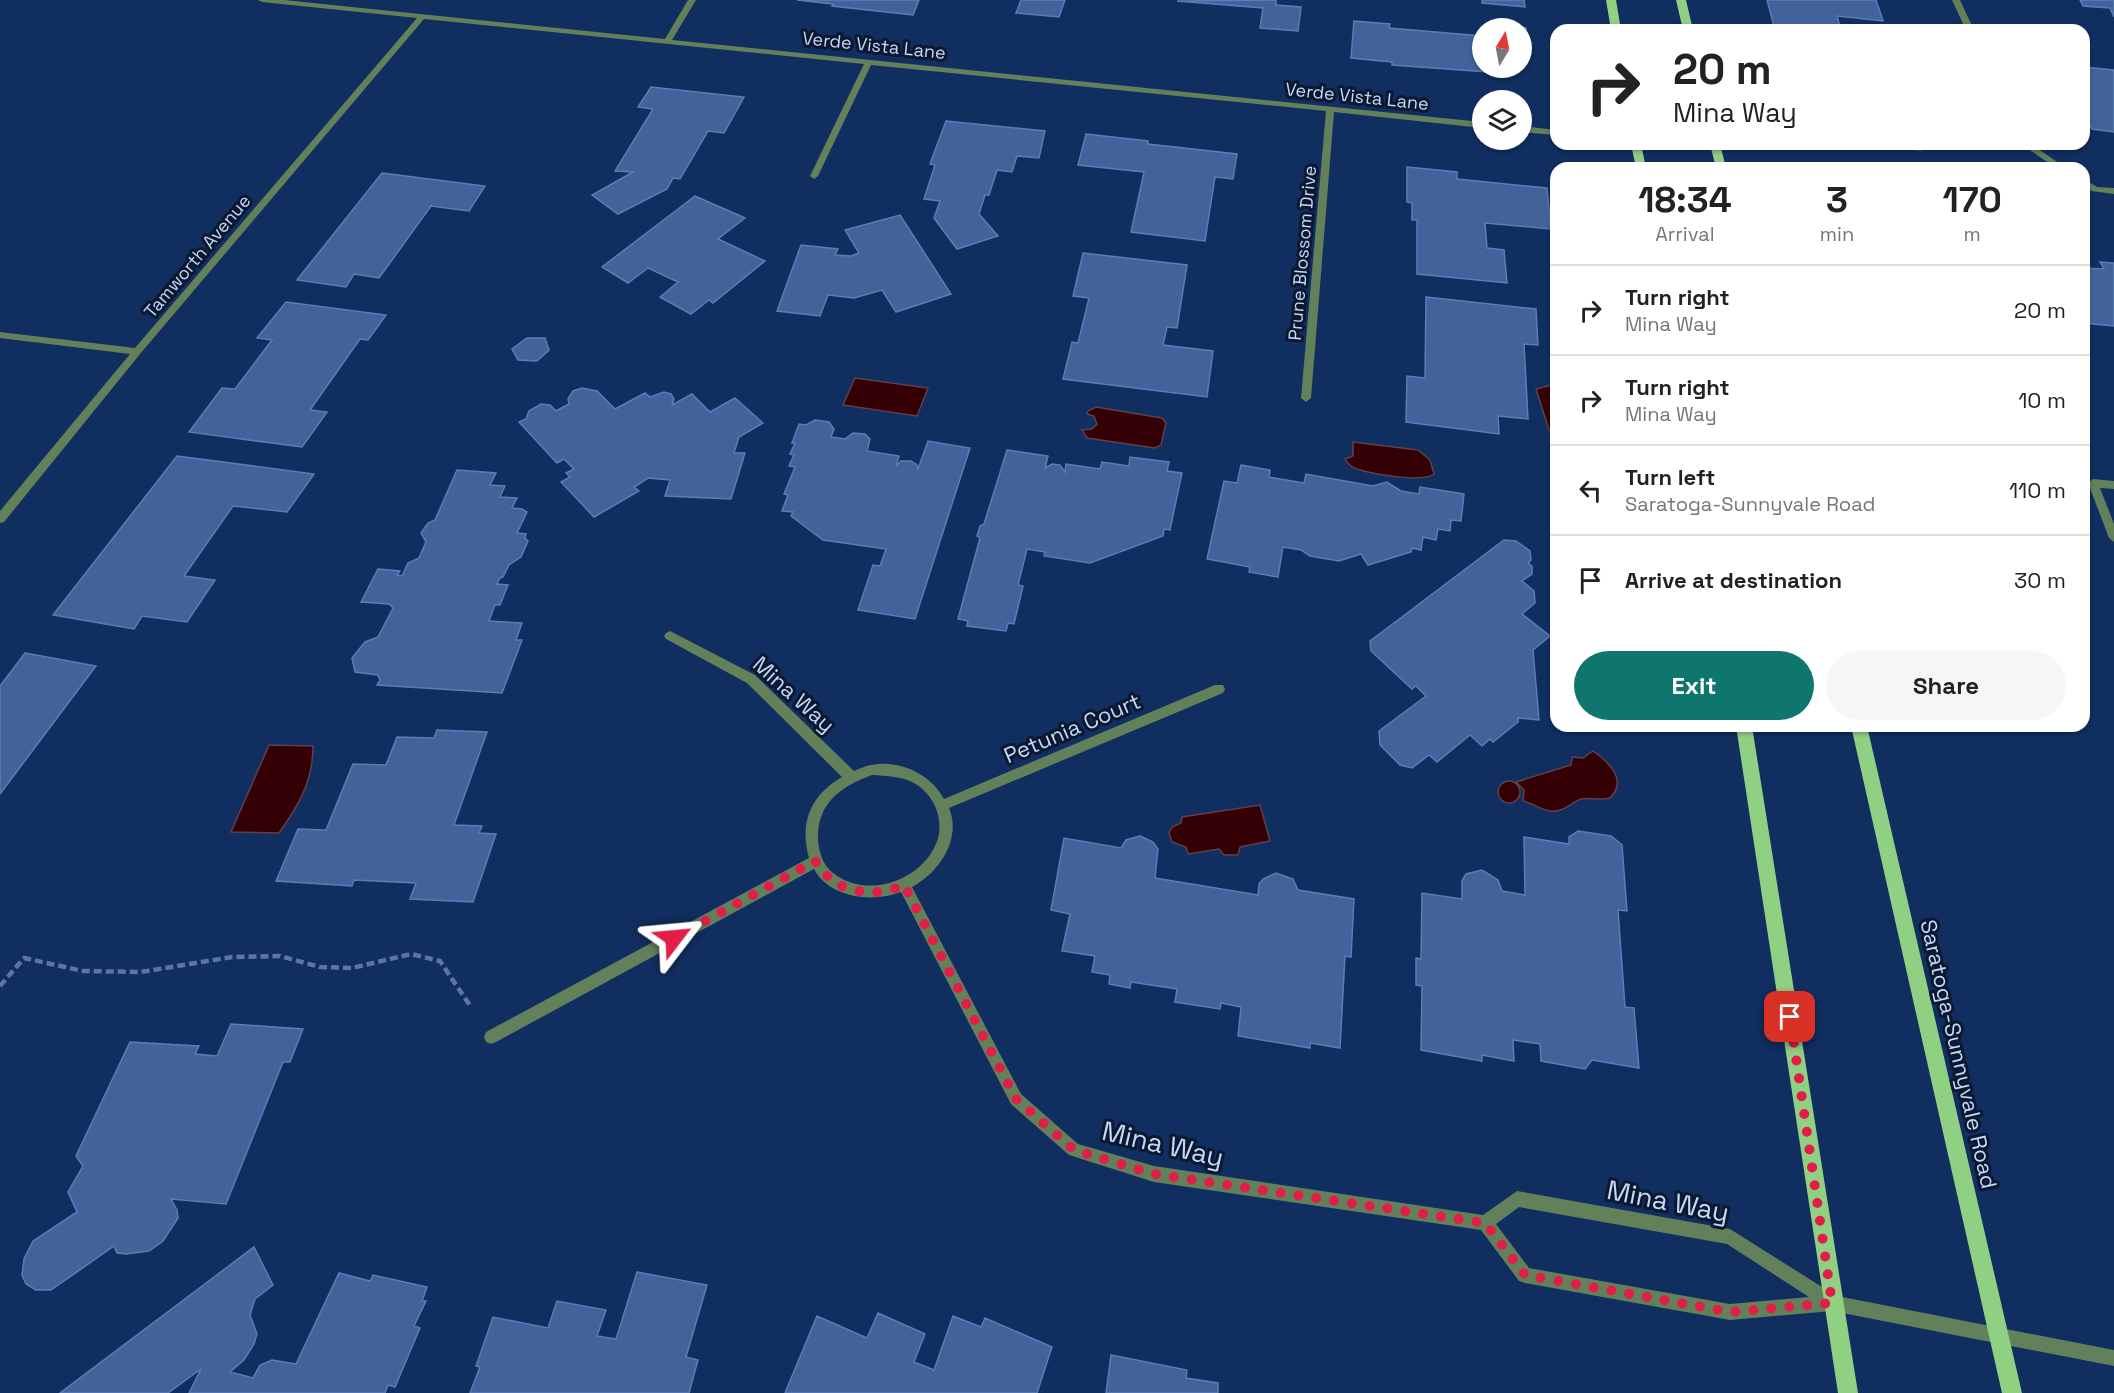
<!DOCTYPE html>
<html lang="en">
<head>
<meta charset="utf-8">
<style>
  body { margin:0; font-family:"Space Grotesk",sans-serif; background:#f6f6f6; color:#222; height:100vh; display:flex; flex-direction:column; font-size:22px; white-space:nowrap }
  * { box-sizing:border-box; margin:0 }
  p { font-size:20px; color:#767676 }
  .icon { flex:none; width:33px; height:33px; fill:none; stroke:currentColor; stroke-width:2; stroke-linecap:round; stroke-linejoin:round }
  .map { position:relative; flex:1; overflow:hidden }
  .side { position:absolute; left:1550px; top:162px; width:540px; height:570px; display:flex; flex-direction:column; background:#fff; border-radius:18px; box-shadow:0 2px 4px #0004 }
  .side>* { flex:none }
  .hud { position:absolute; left:1550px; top:24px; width:540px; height:126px; border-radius:18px; box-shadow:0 2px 4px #0004; background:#fff; color:#222; overflow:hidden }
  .needle { width:39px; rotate:10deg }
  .tools { position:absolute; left:1472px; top:18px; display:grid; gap:12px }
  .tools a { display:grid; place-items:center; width:60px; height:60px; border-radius:50%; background:#fff; box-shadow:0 2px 4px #0004; font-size:30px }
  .pin { position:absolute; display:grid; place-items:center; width:51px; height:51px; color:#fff; margin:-26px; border-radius:12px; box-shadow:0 3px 9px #0006 }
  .me { position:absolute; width:66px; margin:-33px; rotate:61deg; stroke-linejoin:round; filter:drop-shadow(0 0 4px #0008) }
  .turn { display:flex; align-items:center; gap:21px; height:126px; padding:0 24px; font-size:27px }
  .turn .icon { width:78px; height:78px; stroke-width:2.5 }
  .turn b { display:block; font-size:42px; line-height:51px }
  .eta { display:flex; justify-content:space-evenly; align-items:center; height:102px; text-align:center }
  .eta b { font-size:36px; font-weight:700; line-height:42px }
  .button { display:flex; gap:12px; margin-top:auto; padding:12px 24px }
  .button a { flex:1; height:69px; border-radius:36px; background:#0f766e; color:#fff; font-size:24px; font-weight:700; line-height:69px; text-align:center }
  .button a+a { background:#f6f6f6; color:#222 }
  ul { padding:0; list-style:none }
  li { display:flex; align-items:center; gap:18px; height:90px; padding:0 24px; border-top:2px solid #e0e0e0 }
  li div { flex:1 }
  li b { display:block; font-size:22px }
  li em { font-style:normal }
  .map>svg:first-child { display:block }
  .water { fill:#340005; stroke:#5f414e; stroke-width:1.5 }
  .building { fill:#42639a; stroke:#5a7db6; stroke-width:1.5 }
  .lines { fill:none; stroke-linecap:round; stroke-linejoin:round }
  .path { stroke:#5c76a0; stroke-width:4.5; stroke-dasharray:8 4; stroke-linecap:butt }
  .service { fill:#62815b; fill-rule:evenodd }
  .minor { fill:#62815b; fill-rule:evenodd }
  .tertiary { fill:#62815b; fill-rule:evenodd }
  .primary { fill:#90d082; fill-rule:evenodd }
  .route { stroke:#e11d48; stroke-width:10; stroke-dasharray:0 18 }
  .labels { text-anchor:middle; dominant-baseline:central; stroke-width:6; stroke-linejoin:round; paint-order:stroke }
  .far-street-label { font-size:18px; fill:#c4d8f7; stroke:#0b182f }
  .street-label { font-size:22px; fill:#c4d8f7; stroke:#0b182f }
  .near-street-label { font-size:27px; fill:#c4d8f7; stroke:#0b182f }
</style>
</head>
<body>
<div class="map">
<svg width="2114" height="1393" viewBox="0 0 2114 1393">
  <rect width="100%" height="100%" fill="#102e60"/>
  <!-- water -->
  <path class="water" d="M855,378L928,388L917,416L843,405Z
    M1555,384H1556L1555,434L1550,433L1536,389Z
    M1096,407L1162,418L1166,423L1161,445L1155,448L1087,438L1082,430L1092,429L1097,424L1094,416L1087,414L1088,411Z
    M1353,442L1418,450L1430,460L1434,474C1423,483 1374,474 1360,470C1353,468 1348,465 1345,459L1353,456Z
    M269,745L313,746C313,781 299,805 279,833L231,832Z
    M1593,751C1609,762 1628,780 1610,798C1600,801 1590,797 1581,799C1570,803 1563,813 1550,811C1540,810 1533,803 1523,801L1524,790L1516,782L1571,765L1572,757L1583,758Z
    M1498 792a11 11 0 1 1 22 0a11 11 0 1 1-22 0Z
    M1260,805L1270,841L1240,847L1238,855H1224L1219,849L1188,854L1186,847L1172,842L1169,833L1172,827L1181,823L1182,817Z"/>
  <!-- building -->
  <path class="building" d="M797,0H919L913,15L832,6L833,4Z
    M1021,0H1065L1059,17L1016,13Z
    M1276,0V5L1301,7L1298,31L1260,28L1263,8L1177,1Z
    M1482,0H1524L1525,7L1482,3Z
    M1767,0H1876L1883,21L1837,16L1841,30H1775Z
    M2080,0H2114V17L2110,8L2083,6Z
    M1354,21L1390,24L1389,28L1482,36V68H1515V74L1392,65V62L1351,58Z
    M1503,25L1526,28V35L1521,34V28H1503Z
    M2084,67L2114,70V132L2092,129L2084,113Z
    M651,87L744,97L724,133L708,131L680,179L673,178L667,189L618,214L592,195L633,172L615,171L653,109L638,107Z
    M946,121L1045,131L1039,158L1017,156L1012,172L997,170L989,195H985L979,214L998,236L957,249L934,218L940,201L924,199L935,165L930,164Z
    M1086,134L1148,141V144L1237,154L1233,179L1215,177L1205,241L1131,232L1144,172L1078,165Z
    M1867,144H1918L1920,150L1868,145Z
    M1407,167L1457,172V179L1547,188L1551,229L1485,223L1487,248L1504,250L1507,283L1417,274V220H1412V203L1407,202Z
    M382,173L485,186L469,211L431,206L379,278L354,274L346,287L297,280Z
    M695,196L745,218L718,239L765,261L713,303L709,300L691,314L660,297L678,282L648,268L628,283L602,267Z
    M900,215L951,294L896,312L882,290L854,298L828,295L820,316L777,311L801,245L838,249L835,255L851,256L859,253L845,230Z
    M1083,253L1187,265L1177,328L1167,327L1163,345L1213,351L1207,397L1063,379L1072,342L1078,343L1089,298L1073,296Z
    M2100,262L2114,263V326L2084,323V268L2104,269Z
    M1426,297L1536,309L1538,345L1524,344L1528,419L1498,416L1499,434L1406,422L1407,376L1425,378Z
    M286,302L386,315L368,340L360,339L310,410L327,412L302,447L189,432L222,388L235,389L272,340L257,338Z
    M527,338H545L549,350L537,361L518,360L512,349Z
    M582,388L597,391L615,409L645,393L650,397L664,392L671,394L674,399L672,405L692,394L710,412L735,398L763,423L739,437L734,453H745L731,499L665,496L670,480L648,478L634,487L639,491L594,517L561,482L570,477L566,473L574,469L564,459L557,463L519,422L526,419L529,411L541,404L550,405L556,411L569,404L568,399L573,391Z
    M815,420L829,422L834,429L831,437L845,439L853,433L865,434L870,439L867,451L899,456L896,466L901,461H911L917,465L918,469L928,441L970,448L915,619L858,610L873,565L880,566L886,549L823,540L791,516L793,512L782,511L788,495L784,494L795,467L789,466L794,455L790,454L795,443H792L799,424L806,425Z
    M1007,450L1048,456L1045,468L1052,464L1060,465L1065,472L1066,464L1100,469L1102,462L1129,466L1130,457L1169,462L1167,471L1182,473L1170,530L1164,529L1163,536L1090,563L1044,556L1045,552L1027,549L1018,585L1023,586L1014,624L1008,623L1006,631L967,626L968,621L958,619L980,538L977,536L980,526L984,524Z
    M177,456L314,474L287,512L233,506L184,576L215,580L187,622L142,616L134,629L53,615Z
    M1241,465L1270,470L1269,477L1304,483L1306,474L1373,486L1387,482L1401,491L1419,494L1420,487L1464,494L1461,521L1451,520L1450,531L1438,529L1436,540L1423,537L1421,550L1412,548L1411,552L1368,565L1361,554L1339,561L1310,556L1301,550L1283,547L1278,577L1249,572L1250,567L1207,559L1224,481L1237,483Z
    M457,470L496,473L490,485L505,486L500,497L517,498L512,508L522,509L527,512L517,533L526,534L525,538L528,541L521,557L509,565L503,577L500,578L497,584L508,585L500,605H495L489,621L522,623L516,640H522L502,693L377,685L380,680L378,675L355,672L352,658L365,642L378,637L393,608L389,604L361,602L378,569L400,571L397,575L402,576L408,563L419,558L426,542L421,533L428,523L435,520Z
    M1504,540L1516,541L1530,551L1531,560L1528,563L1532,566V574L1522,581L1534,591L1535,603L1522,614L1550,636L1533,650L1539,720L1518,718V722L1493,742L1490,739L1482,746L1470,735L1437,762L1429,755L1412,768L1400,765L1380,745L1379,731L1426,696L1416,686L1412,689L1371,651L1370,641Z
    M25,653L96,666L0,794V686Z
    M437,730L487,732L454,825L482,826L479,833L496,834L473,902L410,899L416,883L354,880L352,886L276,881L298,829L326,830L353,764L386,765L397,737L434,738Z
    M1578,831L1611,836L1622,845L1627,911L1618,910L1625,1007L1634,1008L1639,1068L1592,1060L1585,1069L1541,1061L1540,1044L1513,1040L1514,1061L1482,1055V1061L1421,1050L1422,986L1416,985V958L1421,959L1422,893L1462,899V881L1466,874L1482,870L1498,880L1502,891L1525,895L1524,837L1569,844V837Z
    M1140,836L1153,842L1158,849L1155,878L1258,895L1259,884L1263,879L1276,873L1293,879L1298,890L1354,899L1351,957L1345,956L1340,1048L1310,1043V1048L1238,1036L1241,1007L1221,1003L1220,1009L1175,1002L1177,989L1131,982L1130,988L1109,984L1110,975L1092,972L1095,956L1062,951L1070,914L1051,910L1064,838L1121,848L1126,840Z
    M231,1024L303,1029L290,1062H283L226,1204L171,1199L177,1210L178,1218L163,1241L149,1251L126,1254L117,1253L114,1246L51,1290H36L26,1284L22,1275L24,1259L33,1241L77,1212L68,1192L83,1166L76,1156L130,1042L199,1046L195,1054L217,1056Z
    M254,1247L273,1285L255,1299L250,1315L257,1334L254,1344L244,1360L230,1372L253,1378L260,1365L272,1360L296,1364L339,1273L370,1281L373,1275L427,1287L422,1301H426L414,1326L420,1328L395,1387L388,1385L385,1393H189L201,1369L168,1393H60Z
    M637,1272L707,1285L686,1357L698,1360L689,1393H470L480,1367L476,1366L493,1317L548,1328L557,1301L606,1310L597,1336L616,1339Z
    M878,1313L925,1334L914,1362L934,1370L953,1316L981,1327L985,1318L1052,1347L1037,1393H785L817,1316L867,1338Z
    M1111,1355L1187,1370L1186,1378L1218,1383V1393H1106Z"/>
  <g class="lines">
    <!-- path -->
    <path class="path" d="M0,986L24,958L83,971L141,972L232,957L280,956L320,967L352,968L411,954L440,961L471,1007"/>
    <!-- service -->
    <path class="service" d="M2093,479L2114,481V489L2100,488L2114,524V542L2109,538L2088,483Z"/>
    <!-- minor -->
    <path class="minor" d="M258,0H284L665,39L688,0H696L672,40L1482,122V128L1334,112L1311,398L1306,402L1301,398L1326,111L871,65L818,176L814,179L810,176L864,64L424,19L140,354L4,522L0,523V511L130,354L0,338V332L135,348L417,18L262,2Z
      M1952,0H1960L1974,30H1966Z
      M1521,126L1556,130V135L1521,132Z
      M1684,144H1718L1720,146C1712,151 1692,149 1684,144Z
      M2021,144H2031L2066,168H2056Z
      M2084,179L2097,187L2114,188V194L2092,191L2084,186Z
      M670,631L755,675L854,771C859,769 865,766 871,765C899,759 931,774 944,799L1215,685H1223L1225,689L1223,693L949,808C962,839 939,873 912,887L1021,1094L1078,1144L1154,1166L1483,1215L1517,1191L1730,1229L1838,1297L1840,1303L1838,1309L1832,1311L1730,1320L1525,1283L1519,1281L1481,1230L1154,1182L1069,1155L1011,1104L901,892C873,903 829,898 814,869L496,1042L491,1044L486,1042L484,1037L486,1032L809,858C799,822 811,795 842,777L747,683L666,639L664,636L666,633ZM872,775C886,776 900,776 912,782C936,794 947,825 934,848C916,883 864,899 832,872C823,865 819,852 818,840C817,803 840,787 872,775ZM1519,1207L1727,1244L1809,1297L1730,1304L1529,1268L1496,1224Z"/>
    <!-- tertiary -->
    <path class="tertiary" d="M1832,1295L2114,1350V1366L1832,1311L1826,1309L1824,1303L1826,1297Z"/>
    <!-- primary -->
    <path class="primary" d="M1606,0H1616L1621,30H1611Z
      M1676,0H1686L1693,30H1683Z
      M1631,144H1641L1646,168H1636Z
      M1710,144H1720L1726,168H1716Z
      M1736,726H1752L1858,1393H1838Z
      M1851,726H1867L2022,1393H2002Z"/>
  </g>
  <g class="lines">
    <!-- route -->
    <path class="route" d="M674,938L815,861C821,867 827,878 835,882C855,895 883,895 904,885L1016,1099L1074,1150L1154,1174L1485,1223L1525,1275L1730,1312L1832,1303L1790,1017"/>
  </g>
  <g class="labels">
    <!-- far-street labels -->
    <g class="far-street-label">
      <text transform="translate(874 45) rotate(6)">Verde Vista Lane</text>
      <text transform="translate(1357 96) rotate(6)">Verde Vista Lane</text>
      <text transform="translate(1302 253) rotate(-85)">Prune Blossom Drive</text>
      <text transform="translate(197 256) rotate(-50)">Tamworth Avenue</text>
    </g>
    <!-- street labels -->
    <g class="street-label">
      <text transform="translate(794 694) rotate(42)">Mina Way</text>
      <text transform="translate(1072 728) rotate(-23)">Petunia Court</text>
      <text transform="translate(1959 1054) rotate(77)">Saratoga-Sunnyvale Road</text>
    </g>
    <!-- near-street labels -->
    <g class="near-street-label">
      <text transform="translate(1163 1144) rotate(13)">Mina Way</text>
      <text transform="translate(1668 1201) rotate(11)">Mina Way</text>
    </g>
  </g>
</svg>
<div class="tools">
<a><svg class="needle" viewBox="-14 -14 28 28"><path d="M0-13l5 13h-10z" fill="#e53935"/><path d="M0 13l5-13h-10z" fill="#767676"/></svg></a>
<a><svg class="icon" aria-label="layers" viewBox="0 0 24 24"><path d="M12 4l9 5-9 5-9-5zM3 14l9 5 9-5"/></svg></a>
</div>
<div class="pin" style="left:1790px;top:1017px;background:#d93025"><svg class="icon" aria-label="arrive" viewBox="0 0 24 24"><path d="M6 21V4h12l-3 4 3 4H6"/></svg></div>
<svg class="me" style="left:674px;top:938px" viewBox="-20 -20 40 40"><path d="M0-17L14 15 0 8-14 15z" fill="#e11d48" stroke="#fff" stroke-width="4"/></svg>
<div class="hud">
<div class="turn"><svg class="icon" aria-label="right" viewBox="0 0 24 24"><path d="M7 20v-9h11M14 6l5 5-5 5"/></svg><div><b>20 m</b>Mina Way</div></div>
</div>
<section class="side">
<div class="eta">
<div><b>18:34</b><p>Arrival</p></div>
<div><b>3</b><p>min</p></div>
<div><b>170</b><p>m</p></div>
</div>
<ul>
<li><svg class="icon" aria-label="right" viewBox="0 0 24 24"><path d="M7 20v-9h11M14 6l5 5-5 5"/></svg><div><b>Turn right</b><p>Mina Way</p></div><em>20 m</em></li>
<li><svg class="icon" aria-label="right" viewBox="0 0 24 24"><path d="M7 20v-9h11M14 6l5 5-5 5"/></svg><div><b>Turn right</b><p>Mina Way</p></div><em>10 m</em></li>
<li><svg class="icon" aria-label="left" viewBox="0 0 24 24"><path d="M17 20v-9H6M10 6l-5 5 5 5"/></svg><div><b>Turn left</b><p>Saratoga-Sunnyvale Road</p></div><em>110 m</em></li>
<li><svg class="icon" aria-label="arrive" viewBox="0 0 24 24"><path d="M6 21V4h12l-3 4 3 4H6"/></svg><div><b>Arrive at destination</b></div><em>30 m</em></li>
</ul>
<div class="button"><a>Exit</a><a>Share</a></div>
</section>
</div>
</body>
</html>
